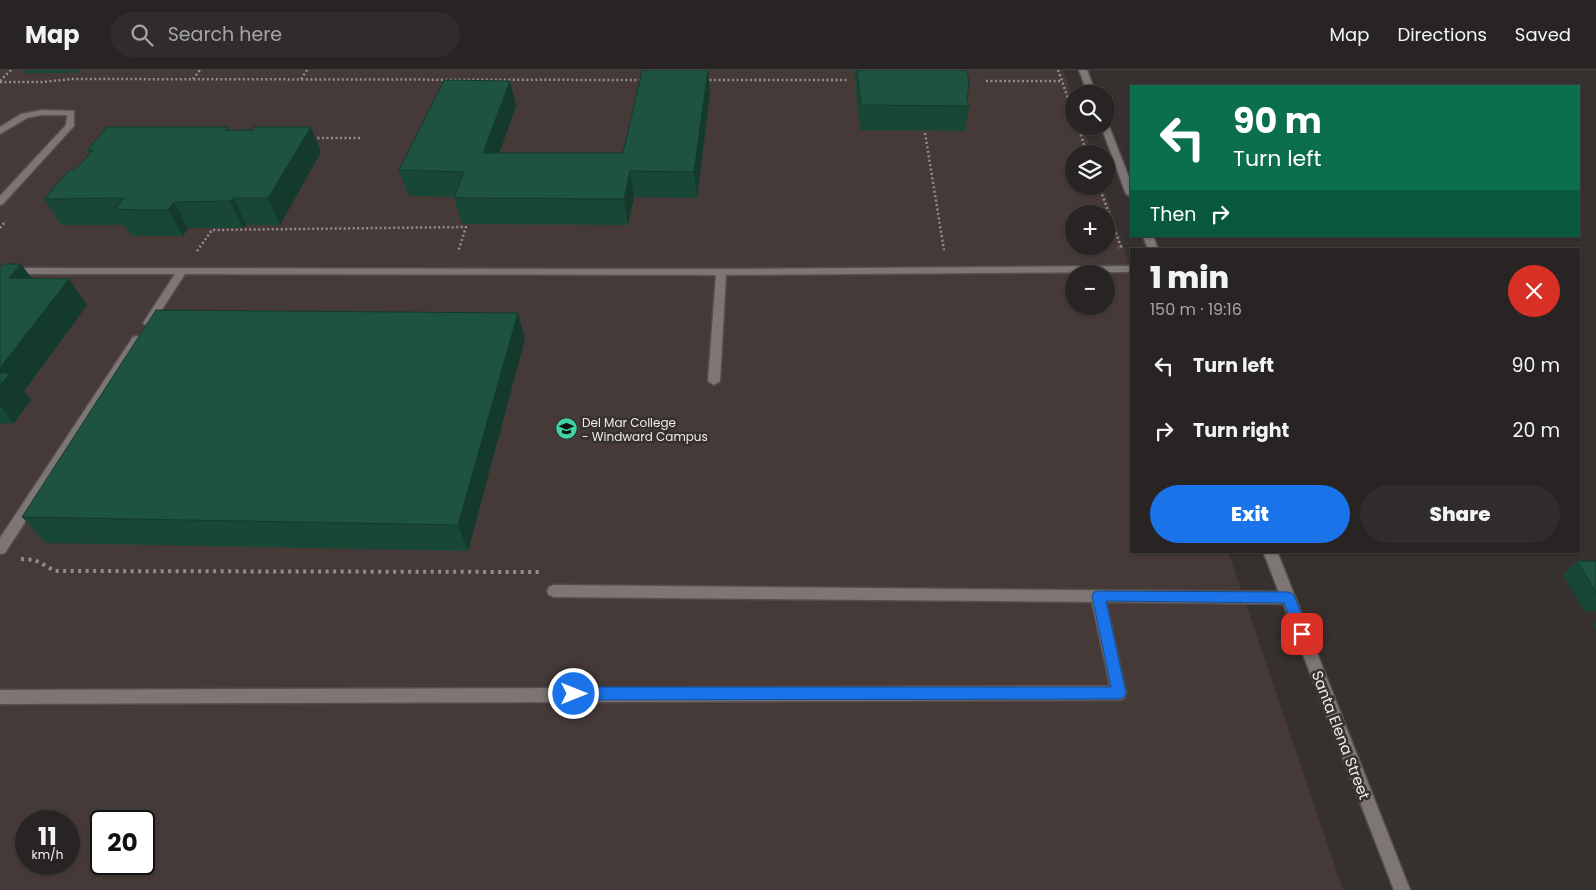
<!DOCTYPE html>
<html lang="en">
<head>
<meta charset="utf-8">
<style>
  body { margin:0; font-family:Poppins,sans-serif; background:#302c2b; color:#f1f3f6; height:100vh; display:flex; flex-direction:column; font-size:19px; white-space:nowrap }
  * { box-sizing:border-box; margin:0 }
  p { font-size:16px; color:#a5a4a6 }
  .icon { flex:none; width:28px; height:28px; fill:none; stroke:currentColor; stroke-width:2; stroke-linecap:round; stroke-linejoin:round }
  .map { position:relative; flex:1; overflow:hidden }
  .sheet { position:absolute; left:1130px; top:178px; width:450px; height:305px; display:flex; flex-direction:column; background:#282423; border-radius:0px; box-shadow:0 1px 4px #0004,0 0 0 1px #444141 }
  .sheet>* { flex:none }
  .top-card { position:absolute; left:1130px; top:15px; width:450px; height:152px; border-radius:0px; box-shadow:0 1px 4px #0004,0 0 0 1px #444141; background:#0b6e4f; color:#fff; overflow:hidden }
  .tools { position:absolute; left:1065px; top:15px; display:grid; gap:10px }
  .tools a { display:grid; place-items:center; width:50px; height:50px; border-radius:50%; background:#282423; box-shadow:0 1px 4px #0004,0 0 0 1px #444141; font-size:25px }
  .speed { position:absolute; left:15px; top:740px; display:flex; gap:10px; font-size:25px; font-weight:700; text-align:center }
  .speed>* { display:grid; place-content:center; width:65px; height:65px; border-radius:50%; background:#282423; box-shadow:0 1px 4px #0004,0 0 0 1px #444141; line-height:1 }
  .speed small { font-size:12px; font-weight:400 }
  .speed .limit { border:2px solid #111; border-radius:8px; background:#fff; color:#111 }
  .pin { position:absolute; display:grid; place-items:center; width:42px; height:42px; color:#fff; margin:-21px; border-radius:10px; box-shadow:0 2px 8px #0006 }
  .me { position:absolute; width:55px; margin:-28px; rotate:90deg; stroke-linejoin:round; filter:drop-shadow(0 0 4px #0008) }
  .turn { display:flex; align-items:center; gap:18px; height:105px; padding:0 20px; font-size:22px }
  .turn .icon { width:65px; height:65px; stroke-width:2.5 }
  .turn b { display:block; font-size:35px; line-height:42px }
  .then { display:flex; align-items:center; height:48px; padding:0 20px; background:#0003; gap:10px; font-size:19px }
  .round { display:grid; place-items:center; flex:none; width:52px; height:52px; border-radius:26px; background:#302c2b }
  .headline { display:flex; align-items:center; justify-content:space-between; height:85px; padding:0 20px }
  h1 { font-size:30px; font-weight:800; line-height:38px }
  .primary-button { display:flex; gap:10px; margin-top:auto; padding:10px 20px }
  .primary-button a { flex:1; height:58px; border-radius:30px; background:#1a73e8; color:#fff; font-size:20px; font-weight:800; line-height:58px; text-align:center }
  .primary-button a+a { background:#302c2b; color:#f1f3f6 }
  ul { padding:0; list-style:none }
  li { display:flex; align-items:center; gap:15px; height:65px; padding:0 20px }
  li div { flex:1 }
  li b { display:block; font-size:19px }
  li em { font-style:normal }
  header { display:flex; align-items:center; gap:30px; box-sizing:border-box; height:70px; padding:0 25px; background:#282423; border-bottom:1px solid #444141 }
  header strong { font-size:24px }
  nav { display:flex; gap:28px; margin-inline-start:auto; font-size:18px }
  .search { width:350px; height:45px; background:#302c2b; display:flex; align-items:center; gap:12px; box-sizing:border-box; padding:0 18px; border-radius:28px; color:#a5a4a6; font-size:19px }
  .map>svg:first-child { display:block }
  .built { fill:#463a38; fill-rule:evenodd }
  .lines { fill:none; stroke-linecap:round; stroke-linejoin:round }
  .service-casing { stroke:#544f4e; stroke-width:3 }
  .minor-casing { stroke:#544f4e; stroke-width:3 }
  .path-far1 { stroke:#928d8c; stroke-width:2.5; stroke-dasharray:2 2.5; stroke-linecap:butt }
  .path { stroke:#928d8c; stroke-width:4; stroke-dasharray:3 4.5; stroke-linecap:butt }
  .service { fill:#7d7674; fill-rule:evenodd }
  .minor { fill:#7d7674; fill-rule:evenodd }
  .wall { fill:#194737 }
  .shaded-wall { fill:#143a2d }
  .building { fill:#1d5340; stroke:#143a2d }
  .route { fill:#1a73e8; stroke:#114b97 }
  .labels { text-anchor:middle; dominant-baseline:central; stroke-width:5; stroke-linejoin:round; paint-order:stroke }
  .poi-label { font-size:12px; fill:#efebea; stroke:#36302f; text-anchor:start }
  .near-street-label { font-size:15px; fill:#efebea; stroke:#36302f }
</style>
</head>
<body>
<header>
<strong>Map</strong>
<div class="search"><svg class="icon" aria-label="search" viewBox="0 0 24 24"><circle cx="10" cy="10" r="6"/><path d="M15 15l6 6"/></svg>Search here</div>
<nav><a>Map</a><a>Directions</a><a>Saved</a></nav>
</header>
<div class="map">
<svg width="1596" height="820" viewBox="0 0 1596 820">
  <rect width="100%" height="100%" fill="#36302f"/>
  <!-- built -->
  <path class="built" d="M0,0H1063L1074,30V56H1083L1092,84H1074V116H1103L1131,199V481H1228L1343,820H0ZM1074,144H1106V176H1074ZM1074,204H1106V236H1074ZM26,751H69V794H26ZM101,751H144V794H101Z"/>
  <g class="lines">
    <defs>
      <path id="service" d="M42,40L74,41V56L3,134L0,135V126L66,55L67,45H42L27,48L0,64V57L21,44Z
        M1131,196V202L726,205L720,311L714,315L708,311L716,205L185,204L152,255L148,257L143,253L175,204H0V198L721,199Z
        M137,266L141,267L142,270L141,273L5,483L0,484V468L133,267Z
        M554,515L1288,522L1293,524L1295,528L1293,532L1288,534L1106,532L1126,623L1124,628L1119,630L0,634V620L1110,616L1092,532L554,527L549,525L547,521L549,517Z"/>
      <path id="minor" d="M1079,0H1087L1096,24H1088Z
        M1106,54L1109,56L1131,113V127L1126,124L1101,56H1106Z
        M1143,166H1153L1158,179H1148Z
        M1263,481H1277L1410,820H1394Z"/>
    </defs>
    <!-- service casing -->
    <use href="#service" class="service-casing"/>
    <!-- minor casing -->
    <use href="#minor" class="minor-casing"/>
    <!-- path-far1 -->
    <path class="path-far1" d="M1058,0L1074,45
      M193,9L200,0
      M301,9L307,0
      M705,10H847
      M0,11L11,0
      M986,11H1061
      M0,12H43L71,9L644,10
      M1078,56L1087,84
      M925,63L944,180
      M313,68H362
      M1099,116L1121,177L1118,178
      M0,158L6,151
      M197,181L212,160L466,157L458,182"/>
    <!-- path -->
    <path class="path" d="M21,489L35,490L55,501L542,502"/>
    <!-- service -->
    <use href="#service" class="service"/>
    <!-- minor -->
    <use href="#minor" class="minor"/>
  </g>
  <!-- wall -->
  <path class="wall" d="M23,0H79L76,3H25Z
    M854,0H967V28L969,36L965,61L860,60Z
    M510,11L516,36L499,83H623L710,23L697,128L634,127L628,155L462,154L454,127L408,126L399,100Z
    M229,60L321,82L280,155H246L243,158H188L183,166H131L124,155H61L44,129L75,100L89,84L87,80Z
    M21,194L32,209H69L87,235L24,321L31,330L14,353L0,354V197Z
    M525,269L468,481L46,473L22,447Z
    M1577,491H1596V541H1584L1563,505Z
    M1596,552V561L1593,555Z"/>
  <!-- shaded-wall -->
  <path class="shaded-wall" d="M708,0L710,23L697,128L694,102Z
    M510,11L516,36L490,109L483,83Z
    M311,57L321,82L280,155L268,128Z
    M630,101L634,127L628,155L624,129Z
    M234,128L246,155L243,158L230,131Z
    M174,132L188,158L183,166L168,140Z
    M21,194L40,220L9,208Z
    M69,209L87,235L24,321L31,330L14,353L0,336V298Z
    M518,243L525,269L468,481L458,455Z"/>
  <!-- building -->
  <path class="building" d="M642,0H708L694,102L630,101L624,129L454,128L464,102L399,100L444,10L510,11L483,83H623Z
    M857,0H967L969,14L967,28L969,36L861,35Z
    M107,57H228L226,60H253L254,57H311L268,128H234L230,131L174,132L168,140H139L115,139L124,128L44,129L69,100H75L93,80H87Z
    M4,194H21L9,208L69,209L0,298V197Z
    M156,240L518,243L458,455L22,447Z
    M0,303H10L0,315Z
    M1577,491H1596V523Z"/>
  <!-- route -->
  <path class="route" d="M1098,521L1288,522L1293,524L1295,528L1309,564L1307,568L1302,570L1298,568L1284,533L1106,531L1126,623L1124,627L1119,629L574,630L569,628L567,624L569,619L574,617H1111L1092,526L1094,522Z"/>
  <!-- icons -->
  <defs>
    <symbol id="university-disc" viewBox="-11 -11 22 22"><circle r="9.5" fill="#3cd4a4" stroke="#36302f"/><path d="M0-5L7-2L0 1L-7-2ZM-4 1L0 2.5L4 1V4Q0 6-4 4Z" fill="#111"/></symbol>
  </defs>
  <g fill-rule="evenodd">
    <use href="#university-disc" x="554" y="346" width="25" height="25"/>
  </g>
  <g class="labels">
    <!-- poi labels -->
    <g class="poi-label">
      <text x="582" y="352">Del Mar College<tspan x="582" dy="14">- Windward Campus</tspan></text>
    </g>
    <!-- near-street labels -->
    <g class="near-street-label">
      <text transform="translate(1341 665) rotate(69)">Santa Elena Street</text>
    </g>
  </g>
</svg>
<div class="tools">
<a><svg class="icon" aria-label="search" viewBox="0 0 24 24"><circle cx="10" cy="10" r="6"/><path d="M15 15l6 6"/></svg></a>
<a><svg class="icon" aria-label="layers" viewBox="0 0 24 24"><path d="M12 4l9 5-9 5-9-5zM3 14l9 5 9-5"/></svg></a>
<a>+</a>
<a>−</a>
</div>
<div class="speed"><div>11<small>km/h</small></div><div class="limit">20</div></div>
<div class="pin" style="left:1302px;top:564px;background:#d93025"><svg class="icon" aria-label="arrive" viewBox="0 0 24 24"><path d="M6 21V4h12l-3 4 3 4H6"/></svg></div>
<svg class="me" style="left:574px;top:624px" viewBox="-20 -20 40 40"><circle r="17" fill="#1a73e8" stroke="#fff" stroke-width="3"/><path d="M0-11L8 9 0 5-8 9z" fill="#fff"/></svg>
<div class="top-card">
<div class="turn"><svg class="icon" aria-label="left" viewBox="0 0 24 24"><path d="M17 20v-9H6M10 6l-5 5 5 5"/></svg><div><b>90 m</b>Turn left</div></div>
<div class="then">Then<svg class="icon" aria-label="right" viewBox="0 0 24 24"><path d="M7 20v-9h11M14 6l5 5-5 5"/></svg></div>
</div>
<section class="sheet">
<div class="headline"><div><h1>1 min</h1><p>150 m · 19:16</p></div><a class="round" style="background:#d93025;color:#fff"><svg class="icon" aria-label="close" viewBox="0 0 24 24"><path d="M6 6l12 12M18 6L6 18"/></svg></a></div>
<ul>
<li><svg class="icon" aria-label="left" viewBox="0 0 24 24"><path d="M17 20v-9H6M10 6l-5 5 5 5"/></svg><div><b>Turn left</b></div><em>90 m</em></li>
<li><svg class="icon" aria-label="right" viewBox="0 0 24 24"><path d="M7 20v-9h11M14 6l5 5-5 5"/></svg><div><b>Turn right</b></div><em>20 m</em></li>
</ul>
<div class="primary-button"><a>Exit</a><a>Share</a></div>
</section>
</div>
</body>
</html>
